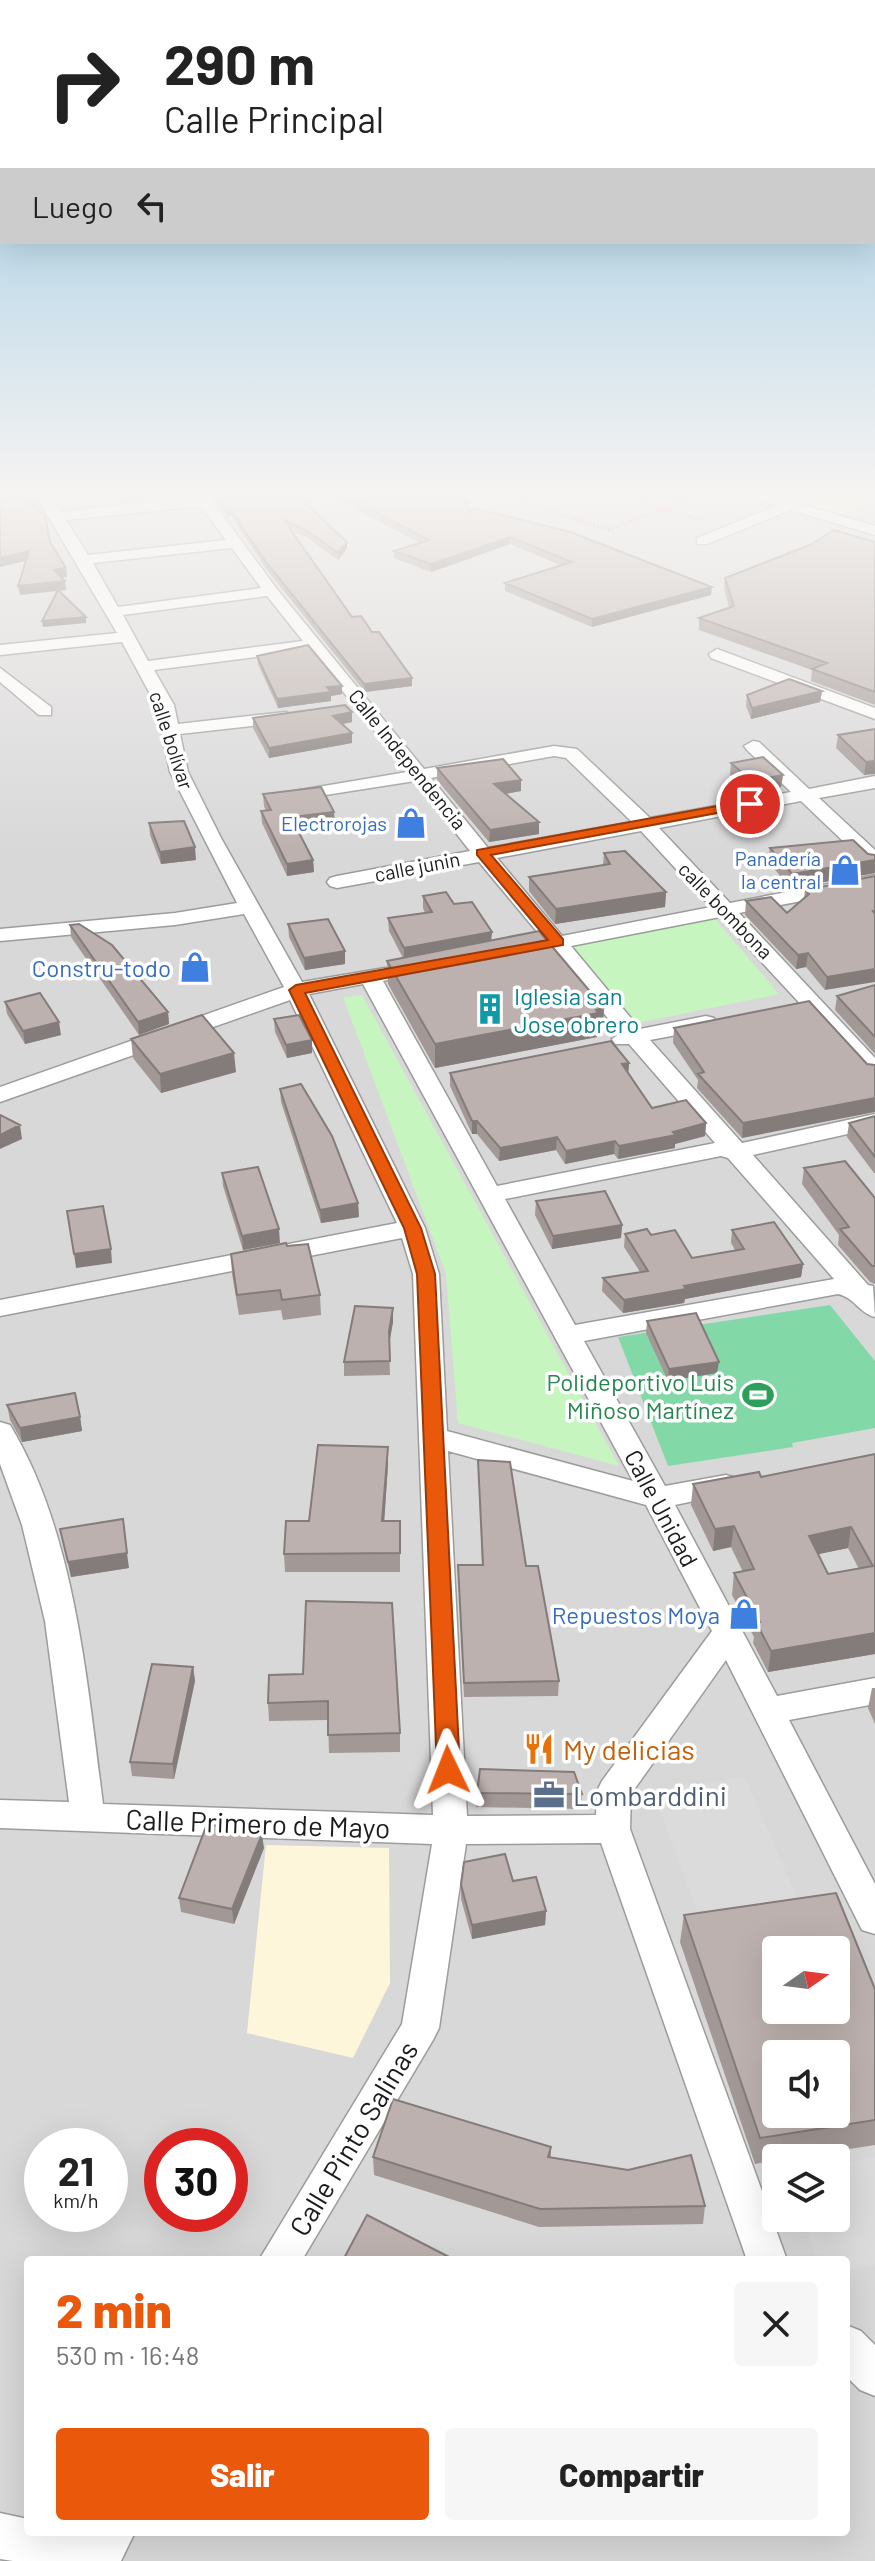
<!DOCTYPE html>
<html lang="es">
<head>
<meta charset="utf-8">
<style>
  body { margin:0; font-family:Barlow,sans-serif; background:#f6f6f6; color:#222; height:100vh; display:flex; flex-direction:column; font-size:30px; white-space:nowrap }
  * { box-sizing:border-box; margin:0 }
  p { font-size:26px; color:#767676 }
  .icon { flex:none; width:44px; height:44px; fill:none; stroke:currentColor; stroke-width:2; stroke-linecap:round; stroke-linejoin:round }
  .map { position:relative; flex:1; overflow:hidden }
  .drawer { position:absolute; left:24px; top:2256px; width:826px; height:280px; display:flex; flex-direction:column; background:#fff; border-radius:8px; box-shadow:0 8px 32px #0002 }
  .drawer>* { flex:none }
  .banner { position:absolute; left:0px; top:0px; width:876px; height:244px; box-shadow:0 8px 32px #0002; background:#fff; color:#222; overflow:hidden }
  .needle { width:52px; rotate:76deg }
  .controls { position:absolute; left:762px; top:1936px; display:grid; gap:16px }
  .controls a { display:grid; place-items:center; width:88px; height:88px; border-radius:8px; background:#fff; box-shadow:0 8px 32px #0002; font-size:40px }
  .speed { position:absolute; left:24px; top:2128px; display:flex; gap:16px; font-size:40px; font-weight:700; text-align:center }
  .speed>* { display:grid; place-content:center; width:104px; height:104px; border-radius:50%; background:#fff; box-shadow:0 8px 32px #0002; line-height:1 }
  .speed small { font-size:20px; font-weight:400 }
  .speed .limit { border:12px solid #d22; background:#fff; color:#111 }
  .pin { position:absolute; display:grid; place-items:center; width:68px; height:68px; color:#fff; margin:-34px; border:4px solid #fff; border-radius:50%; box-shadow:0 2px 8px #0007 }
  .me { position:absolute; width:88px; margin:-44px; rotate:358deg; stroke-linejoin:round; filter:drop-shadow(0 0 6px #0008) }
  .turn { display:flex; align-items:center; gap:28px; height:168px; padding:0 32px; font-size:36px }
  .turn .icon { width:104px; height:104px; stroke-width:2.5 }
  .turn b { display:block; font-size:56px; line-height:68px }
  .then { display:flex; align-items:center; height:76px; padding:0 32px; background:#0003; gap:16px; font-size:30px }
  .round { display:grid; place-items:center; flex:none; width:84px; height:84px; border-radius:8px; background:#f6f6f6 }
  .summary { display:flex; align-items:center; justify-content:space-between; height:136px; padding:0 32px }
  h1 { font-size:48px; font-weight:800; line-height:60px; color:#ea580c }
  .cta { display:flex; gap:16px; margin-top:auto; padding:16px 32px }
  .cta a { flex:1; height:92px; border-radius:8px; background:#ea580c; color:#fff; font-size:32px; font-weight:800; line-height:92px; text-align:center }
  .cta a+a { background:#f6f6f6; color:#222 }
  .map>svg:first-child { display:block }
  .residential { fill:#d9d8d9; fill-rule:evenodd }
  .education { fill:#fdf6da }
  .park { fill:#c6f5bf }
  .pitch { fill:#83d8a7 }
  .parking { fill:#dbdbdb }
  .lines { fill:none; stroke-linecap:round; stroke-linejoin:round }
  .minor-casing { stroke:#9c9c9c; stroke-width:3 }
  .path { stroke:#f16e7a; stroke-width:3; stroke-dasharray:2 2; stroke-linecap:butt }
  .minor { fill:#fff; fill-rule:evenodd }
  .wall { fill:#a29896; fill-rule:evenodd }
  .shaded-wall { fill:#847c7a }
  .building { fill:#bcb1ae; stroke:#847c7a; stroke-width:2; fill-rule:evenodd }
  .route { fill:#ea580c; stroke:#983908; stroke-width:2 }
  .labels { text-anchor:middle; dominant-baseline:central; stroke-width:7; stroke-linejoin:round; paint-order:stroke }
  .far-street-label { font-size:20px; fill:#1b1b1b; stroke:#fff }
  .far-shop-label { font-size:20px; fill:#366cbe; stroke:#fff; text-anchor:end }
  .shop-label { font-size:24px; fill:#366cbe; stroke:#fff; text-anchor:end }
  .culture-label { font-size:24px; fill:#0d838f; stroke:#fff; text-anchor:start }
  .leisure-label { font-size:24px; fill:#27864d; stroke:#fff; text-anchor:end }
  .street-label { font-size:24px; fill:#1b1b1b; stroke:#fff }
  .near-food-label { font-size:28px; fill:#c56008; stroke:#fff; text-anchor:start }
  .near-service-label { font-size:28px; fill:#4e5e75; stroke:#fff; text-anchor:start }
  .near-street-label { font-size:28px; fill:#1b1b1b; stroke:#fff }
</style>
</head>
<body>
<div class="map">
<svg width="875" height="2561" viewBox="0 0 875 2561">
  <rect width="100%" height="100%" fill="#ece7e1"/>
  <!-- residential -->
  <path class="residential" d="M0,494H875V2561H0ZM776,1950H836V2010H776ZM776,2054H836V2114H776ZM42,2146H110V2214H42ZM162,2146H230V2214H162ZM776,2158H836V2218H776ZM28,2260H846V2532H28Z"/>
  <!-- education -->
  <path class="education" d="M773,494H875V500L842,515Z
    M266,1845L389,1848L390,1983L353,2058L247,2033Z"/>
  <!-- park -->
  <path class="park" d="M715,919L779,994L637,1023L570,945Z
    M362,995L619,1466L458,1423L446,1274L343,997Z"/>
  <!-- pitch -->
  <path class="pitch" d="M830,1305L875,1361V1428L792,1443L793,1447L668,1466L618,1337Z"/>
  <!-- parking -->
  <path class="parking" d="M745,1777L803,1911L701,1922L653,1791Z
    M875,2157V2265L846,2272V2260H817L803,2218H836V2166Z"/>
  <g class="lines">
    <defs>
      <path id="minor" d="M35,494H49L61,512L207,494L276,588L424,769L554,746L577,749L650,818L791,792L747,750L744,746L753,741L759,742L809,789L875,776V788L819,798L875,850V867L868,865L801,801L659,828L730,903L875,875V887L739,913L875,1058V1078L867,1076L720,917L571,946L640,1029L706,1016L714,1018L717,1023L714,1028L650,1040L742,1143L875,1114V1128L753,1155L868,1285L873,1286L875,1317C859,1313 855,1298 838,1294L584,1341L665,1486L726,1475L736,1478L741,1485L736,1492L675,1505L777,1696L875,1678V1704L789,1720L875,1884V1934L862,1930L726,1660L631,1794L630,1829L787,2260H747L601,1843L466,1844L439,2028L433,2040L302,2260H259L402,2024L432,1844L0,1828V1800L69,1802L45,1621L22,1525L0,1464V1422L10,1425C75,1532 87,1682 103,1804L433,1815L413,1274L402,1238L0,1316V1300L397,1223L290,1000L0,1102V1087L284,987L244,914L175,925L0,941V929L175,913L237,903L170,772L156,705L122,642L0,655V645L117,633ZM201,506L226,540L88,555L66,520ZM232,548L261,588L118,607L93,563ZM267,596L303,641L148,661L123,615ZM310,650L407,772L294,791L285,797L287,801L415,781L470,851L337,876L330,878L327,882L330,886L337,888L479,862L543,939L535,945L538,949L552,950L620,1033L612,1039L615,1044H629L715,1143L497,1186L383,981L393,979L396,974L393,969L385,968L302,982L221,838L188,772L180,734L286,722L295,717L286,712L178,724L174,705L154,670ZM554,756L566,758L632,822L488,848L431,778ZM641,831L711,907L562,936L497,858ZM363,984L633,1481L447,1431L439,1274L425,1228L309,994ZM721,1156L728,1158L834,1279L575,1325L505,1199ZM448,1451L646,1505L712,1631L602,1781L597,1791L596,1815L467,1816Z
        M745,494H768L875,526V535L790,510L707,544H697V538L776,506Z
        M717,649L875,708V719L711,658L709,654Z
        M0,668L51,707V715H39L0,682Z
        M846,2325L861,2331L875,2345V2396L860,2390L846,2376Z
        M0,2513L28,2519V2532H135L121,2561H13L0,2559Z"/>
    </defs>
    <!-- minor casing -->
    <use href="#minor" class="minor-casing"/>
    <!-- path -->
    <path class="path" d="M498,494L609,530L701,494
      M615,494L706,521"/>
    <!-- minor -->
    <use href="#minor" class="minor"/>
  </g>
  <!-- wall -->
  <path class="wall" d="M211,494H296L347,542V549L338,560L308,538L290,530L352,617L372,632L412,678V686L365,692L267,570L231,516H227Z
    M326,494H464L470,513L711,595L592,627L505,591V583L562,566L510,544L431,572L394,558V551L420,543Z
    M821,494H843L834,498Z
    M875,542V705L811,681L812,670L699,630V618L729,607L724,589L725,578Z
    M257,656L342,686V694L331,696V701L278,708L258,664Z
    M822,691L820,702L751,719L746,706L747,695Z
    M352,712V722L342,724L352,733V743L269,758L253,728V718Z
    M875,729L864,775L836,748L838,735Z
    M731,763L783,775L781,787L751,793L730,775Z
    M437,768L521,791L505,794L539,822V834L489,842L437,780Z
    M263,794L335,824L297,829L313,860L314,872L287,876L262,823L261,811H266L264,806Z
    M149,823L196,860L161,864L150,835Z
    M770,848L868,854L875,860V873L790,888L768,861Z
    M604,853L666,892L665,907L555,924L529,891V877L603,865Z
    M875,876L825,990L806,967L796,969L745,915L746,901L787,913L804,898L805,890Z
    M423,896L454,904L491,940L603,1032L597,1034V1037L435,1068L388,984L387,961L403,958L389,931L388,918L425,913L423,908Z
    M288,924L345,964L305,970L289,937Z
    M70,925L168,1012L169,1024L139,1035L71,937Z
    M875,985V1054L835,1010L837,996Z
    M809,1001L742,1138L697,1088L698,1080L673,1043L674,1028Z
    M5,1002L61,1035L25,1044L7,1014Z
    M274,1019L312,1053L287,1058L275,1032Z
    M131,1039L236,1072L161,1093L133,1058Z
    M629,1063L628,1074L652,1108L706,1123L705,1136L675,1144V1148L618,1159L614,1154L565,1164L556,1150L499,1161L477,1134H472L450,1086V1073Z
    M280,1089L358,1203L359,1217L321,1223L281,1102Z
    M875,1116V1173H874L847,1137L849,1123Z
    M804,1168L875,1198V1284L870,1282L838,1245L839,1235L802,1184Z
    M222,1173L280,1243L243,1250L223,1186Z
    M536,1201L622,1225L621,1238L552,1249L535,1215Z
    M732,1230L803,1264L801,1277L685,1299L684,1303L623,1313L602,1291L603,1278L640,1272L624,1247L625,1234L651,1235L692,1258L735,1250L731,1243Z
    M231,1254L320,1295L321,1315L283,1320L281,1310L239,1315L232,1274Z
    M393,1308V1322L389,1343L390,1375L344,1376V1362Z
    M647,1321L717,1373L668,1381L646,1333Z
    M7,1405L80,1417L82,1431L22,1442L10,1420Z
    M875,1454V1654L768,1672L753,1643L754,1637L732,1595L734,1573L743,1572L731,1547L713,1551L691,1505L693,1484L761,1477ZM848,1548L859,1569L828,1574L818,1554Z
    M478,1460L526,1566L559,1681L558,1696L464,1697L458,1565H482Z
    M388,1465L384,1521H400V1572H285L284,1554L309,1521Z
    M60,1529L129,1568L71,1577Z
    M193,1667L195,1681L174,1779L132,1776L130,1762Z
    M269,1675L400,1733V1752L329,1753L328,1720L269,1721L268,1703Z
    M872,1688H875V1724L868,1708Z
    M477,1793L582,1794L581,1809L476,1807Z
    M264,1848L234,1924L181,1912L179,1898Z
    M513,1881L546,1911L545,1925L472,1939L461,1899V1885Z
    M684,1915L875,1989V2145L791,2158H776V2160L755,2164L680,1942Z
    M551,2147V2157L705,2206L703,2224L539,2227L374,2175L373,2157Z"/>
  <!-- shaded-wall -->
  <path class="shaded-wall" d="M101,494H126L101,498Z
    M141,494H166L141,499Z
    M38,498L39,506L25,508L24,500Z
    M227,509H230L231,516H227Z
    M510,537V544L431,572V564Z
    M347,542V549L338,560V553Z
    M29,551L30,560L0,567V558Z
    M66,568L67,577L55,578L54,570Z
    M65,581L66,590L20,595L18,586Z
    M712,587L711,595L592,627V619Z
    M86,617V623L43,627L42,621Z
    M412,678V686L365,692L364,684Z
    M342,686V694L331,696V701L278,708L277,699L327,687Z
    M822,691L820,702L751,719L752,708Z
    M352,712V722L333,726V716Z
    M352,733V743L269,758V748Z
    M875,761V774L864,775L866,762Z
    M783,775L781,787L751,793L752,781Z
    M521,780V791L493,796L494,784Z
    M334,812L335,824L292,829L291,817Z
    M539,822V834L489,842L490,830Z
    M195,847L196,860L161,864L160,852Z
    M313,860L314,872L287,876V864Z
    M875,860V873L790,888L792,874Z
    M666,892L665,907L555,924L556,909Z
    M492,932L491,944L404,960V948Z
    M345,951V964L305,970L304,958Z
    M808,953L806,967L796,969L798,955Z
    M875,969V982L825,990L827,977Z
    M604,1008L603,1032L597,1034V1037L435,1068V1044Z
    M168,1012L169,1024L139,1035L138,1022Z
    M59,1022L61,1035L25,1044L23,1031Z
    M312,1040V1053L287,1058L286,1045Z
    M234,1053L236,1072L161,1093L160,1074Z
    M629,1063L628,1076L622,1064Z
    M875,1098V1112L742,1138L743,1123Z
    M472,1121H477V1134H472Z
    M706,1123L705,1136L675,1144V1148L618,1159L619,1146Z
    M20,1125L22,1139L0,1149V1135Z
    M557,1137L556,1150L499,1161L500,1148Z
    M615,1141L614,1154L565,1164L566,1151Z
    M358,1203L359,1217L321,1223L320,1210Z
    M622,1225L621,1238L552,1249L553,1236Z
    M279,1229L280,1243L243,1250L242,1236Z
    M111,1249L112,1263L76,1268L74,1254Z
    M803,1264L801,1277L685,1299L684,1303L623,1313L624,1300L684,1286Z
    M393,1308V1322L389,1345V1331Z
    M719,1362L717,1373L668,1381L669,1369Z
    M80,1417L82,1431L22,1442L20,1428Z
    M388,1447V1465L383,1539L382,1521Z
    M734,1526L731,1547L713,1551L715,1529Z
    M851,1527L848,1548L805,1557L809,1536Z
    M127,1553L129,1568L71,1577L68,1562Z
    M875,1633V1654L768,1672L771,1651Z
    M193,1667L195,1681L174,1779L173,1764Z
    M262,1834L264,1848L234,1924L232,1909Z
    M546,1911L545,1925L472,1939V1925Z"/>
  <!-- building -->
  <path class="building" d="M0,494H34L38,498L24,500L45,515L50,542L66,568L54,570L65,581L18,586L29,551L0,558Z
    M216,494H296L347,542L338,553L307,531L283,519L352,617L361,616L372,632H379L412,678L364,684L266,562L230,509H227Z
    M340,494H464L470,513L474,508L570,532L712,587L592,619L505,583L572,562L510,537L431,564L394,551L429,540Z
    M834,530L875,542V692L812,669L827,663L699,618L734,606L725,578L810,545Z
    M58,590L86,617L42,621Z
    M308,645L342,686L327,687L331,692L277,699L257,656Z
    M789,679L822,691L752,708L747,695Z
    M345,705L352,712L333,716L352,733L269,748L253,718Z
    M875,729V761L866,762L838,735Z
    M763,757L783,775L752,781L731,763Z
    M503,759L521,780L494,784L539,822L490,830L437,768Z
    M321,787L334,812L291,817L313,860L287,864L261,811L271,810L263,794Z
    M184,821L195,847L160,852L149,823Z
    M853,840L868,854L875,855V860L792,874L770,848Z
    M625,851L666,892L556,909L529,877L610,864L604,853Z
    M875,876V911H873L875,914V969L827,977L808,953L798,955L746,901L771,897L787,913L809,894L805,890Z
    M446,892L454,904L472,902L492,932L404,948L388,918L432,912L423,896Z
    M328,919L345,951L304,958L288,924Z
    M79,924L112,945L168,1012L138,1022L70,925Z
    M539,931L604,1008L596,1010L598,1013L435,1044L387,961Z
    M875,985V1037L837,996Z
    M40,993L59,1022L23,1031L5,1002Z
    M809,1001L867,1064L875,1065V1098L743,1123L698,1074L704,1072L674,1028Z
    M202,1015L234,1053L160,1074L131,1039Z
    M299,1015L312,1040L286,1045L274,1019Z
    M611,1041L629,1063L622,1064L652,1108L686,1100L706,1123L673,1132L676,1135L619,1146L615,1141L566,1151L557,1137L500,1148L477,1121H472L450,1073Z
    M301,1084L332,1136L358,1203L320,1210L280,1089Z
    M0,1115L20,1125L0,1135Z
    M875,1116V1157L849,1123Z
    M845,1161L875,1198V1266H872L840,1229L849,1227L804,1168Z
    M258,1167L279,1229L242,1236L222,1173Z
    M605,1191L622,1225L553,1236L536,1201Z
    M103,1206L111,1249L74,1254L67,1211Z
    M774,1222L803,1264L684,1286L686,1289L624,1300L603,1278L648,1271L625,1234L647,1229L651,1235L675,1230L692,1258L744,1249L732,1230Z
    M286,1243L287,1246L308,1244L320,1295L282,1300L280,1290L237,1295L231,1254Z
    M355,1306L393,1308L389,1331L390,1361L344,1362Z
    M696,1313L719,1362L669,1369L647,1321Z
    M75,1393L80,1417L20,1428L7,1405Z
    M318,1445L388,1447L382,1521H400V1553L284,1554L286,1521H309Z
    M875,1454V1633L771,1651L756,1622H760L734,1573L754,1569L734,1526L715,1529L693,1484L759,1472L761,1477ZM851,1527L873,1566L828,1574L809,1536Z
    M478,1460L510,1462L526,1566H538L559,1681L464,1683L458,1565H483Z
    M123,1519L127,1553L68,1562L60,1529Z
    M306,1601L392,1603L400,1733L328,1735V1701L268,1703L269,1675L303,1674Z
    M152,1664L193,1667L173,1764L130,1762Z
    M480,1769L574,1772L582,1794L477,1793Z
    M207,1824L262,1834L232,1909L179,1898Z
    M505,1854L513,1881L536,1877L546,1911L472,1925L461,1885L464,1862Z
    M836,1893L875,1989V2120L760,2138L684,1915ZM776,1950H836V2010H776ZM776,2054H836V2114H776Z
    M393,2099L551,2147L548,2157L628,2170L691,2155L705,2206L540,2209L373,2157Z
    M367,2215L455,2260H343Z"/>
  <!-- sky -->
  <linearGradient id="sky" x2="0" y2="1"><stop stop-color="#8dc2e2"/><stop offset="0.58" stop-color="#f6f4f2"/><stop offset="1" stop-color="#f6f4f2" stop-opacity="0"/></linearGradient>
  <rect width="875" height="853" fill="url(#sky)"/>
  <!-- route -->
  <path class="route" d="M750,800L757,804L755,806L491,855L563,939V945L305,993L421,1228L435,1274L460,1770L456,1776H440L437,1770L417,1274L404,1228L289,990L296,985L548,940L477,855V850Z"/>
  <!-- icons -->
  <defs>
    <symbol id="shop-bare" viewBox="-9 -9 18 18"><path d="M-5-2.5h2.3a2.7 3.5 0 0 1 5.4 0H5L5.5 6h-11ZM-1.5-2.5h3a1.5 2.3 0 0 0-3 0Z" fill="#3f7fe0" stroke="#fff" stroke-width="2.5" paint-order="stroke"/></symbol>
    <symbol id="building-bare" viewBox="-9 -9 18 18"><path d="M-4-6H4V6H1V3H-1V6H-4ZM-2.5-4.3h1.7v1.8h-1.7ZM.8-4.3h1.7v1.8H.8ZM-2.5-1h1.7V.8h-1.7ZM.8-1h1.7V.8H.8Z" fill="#0f9aa8" stroke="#fff" stroke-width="2.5" paint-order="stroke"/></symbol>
    <symbol id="stadium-bare" viewBox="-9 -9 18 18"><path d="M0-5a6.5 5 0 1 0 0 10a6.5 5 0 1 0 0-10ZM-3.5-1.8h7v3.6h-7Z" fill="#2e9e5b" stroke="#fff" stroke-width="2.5" paint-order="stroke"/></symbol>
    <symbol id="restaurant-bare" viewBox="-9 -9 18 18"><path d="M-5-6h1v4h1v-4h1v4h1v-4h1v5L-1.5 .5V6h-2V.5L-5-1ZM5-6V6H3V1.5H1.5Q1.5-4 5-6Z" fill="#e8710a" stroke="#fff" stroke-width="2.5" paint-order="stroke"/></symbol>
    <symbol id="office-bare" viewBox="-9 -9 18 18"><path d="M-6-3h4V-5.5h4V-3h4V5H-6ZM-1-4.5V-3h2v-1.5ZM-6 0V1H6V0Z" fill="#5c6f8a" stroke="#fff" stroke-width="2.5" paint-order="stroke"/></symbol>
  </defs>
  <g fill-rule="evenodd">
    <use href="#shop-bare" x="389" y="801" width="44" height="44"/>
    <use href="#shop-bare" x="823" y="848" width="44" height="44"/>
    <use href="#shop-bare" x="173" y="945" width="44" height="44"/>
    <use href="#building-bare" x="468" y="987" width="44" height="44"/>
    <use href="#stadium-bare" x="736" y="1373" width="44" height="44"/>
    <use href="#shop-bare" x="722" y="1592" width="44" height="44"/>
    <use href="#restaurant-bare" x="517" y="1727" width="44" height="44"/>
    <use href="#office-bare" x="527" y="1773" width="44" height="44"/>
  </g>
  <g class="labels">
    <!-- far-street labels -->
    <g class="far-street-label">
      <text transform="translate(172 740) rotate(72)">calle bolívar</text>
      <text transform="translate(408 759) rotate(51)">Calle Independencia</text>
      <text transform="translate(417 866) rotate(-11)">calle junin</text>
      <text transform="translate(726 910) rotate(46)">calle bombona</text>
    </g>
    <!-- far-shop labels -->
    <g class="far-shop-label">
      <text x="387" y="823">Electrorojas</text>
      <text x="821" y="858">Panadería<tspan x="821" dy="23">la central</tspan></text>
    </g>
    <!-- shop labels -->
    <g class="shop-label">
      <text x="171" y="967">Constru-todo</text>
      <text x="720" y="1614">Repuestos Moya</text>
    </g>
    <!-- culture labels -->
    <g class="culture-label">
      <text x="514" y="995">Iglesia san<tspan x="514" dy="28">Jose obrero</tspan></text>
    </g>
    <!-- leisure labels -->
    <g class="leisure-label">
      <text x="734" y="1381">Polideportivo Luis<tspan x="734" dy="28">Miñoso Martínez</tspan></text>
    </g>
    <!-- street labels -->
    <g class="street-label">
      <text transform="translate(662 1508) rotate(62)">Calle Unidad</text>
    </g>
    <!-- near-food labels -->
    <g class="near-food-label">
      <text x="563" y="1749">My delicias</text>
    </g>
    <!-- near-service labels -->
    <g class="near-service-label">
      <text x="573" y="1795">Lombarddini</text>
    </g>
    <!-- near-street labels -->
    <g class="near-street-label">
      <text transform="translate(258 1823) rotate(2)">Calle Primero de Mayo</text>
      <text transform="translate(353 2138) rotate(-59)">Calle Pinto Salinas</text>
    </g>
  </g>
</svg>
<div class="controls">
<a><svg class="needle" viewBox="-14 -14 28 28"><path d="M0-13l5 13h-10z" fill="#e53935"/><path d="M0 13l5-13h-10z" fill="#767676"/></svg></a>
<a><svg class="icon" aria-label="sound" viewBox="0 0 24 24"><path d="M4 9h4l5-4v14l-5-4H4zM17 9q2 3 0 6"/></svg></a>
<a><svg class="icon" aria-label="layers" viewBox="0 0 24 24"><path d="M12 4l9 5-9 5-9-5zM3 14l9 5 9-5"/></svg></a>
</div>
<div class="speed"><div>21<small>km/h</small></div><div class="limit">30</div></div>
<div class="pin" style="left:750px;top:804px;background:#d93025"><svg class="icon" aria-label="arrive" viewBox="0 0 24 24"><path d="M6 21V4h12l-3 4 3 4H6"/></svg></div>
<svg class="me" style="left:448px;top:1770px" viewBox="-20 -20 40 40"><path d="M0-17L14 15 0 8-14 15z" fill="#ea580c" stroke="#fff" stroke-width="4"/></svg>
<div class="banner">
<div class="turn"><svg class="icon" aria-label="right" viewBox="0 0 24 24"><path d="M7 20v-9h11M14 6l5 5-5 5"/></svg><div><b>290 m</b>Calle Principal</div></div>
<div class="then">Luego<svg class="icon" aria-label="left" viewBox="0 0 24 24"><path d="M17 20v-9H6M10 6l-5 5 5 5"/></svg></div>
</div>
<section class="drawer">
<div class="summary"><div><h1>2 min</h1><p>530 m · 16:48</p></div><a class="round"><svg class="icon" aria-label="close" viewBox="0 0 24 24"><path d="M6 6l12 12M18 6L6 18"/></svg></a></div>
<div class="cta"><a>Salir</a><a>Compartir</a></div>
</section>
</div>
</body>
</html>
